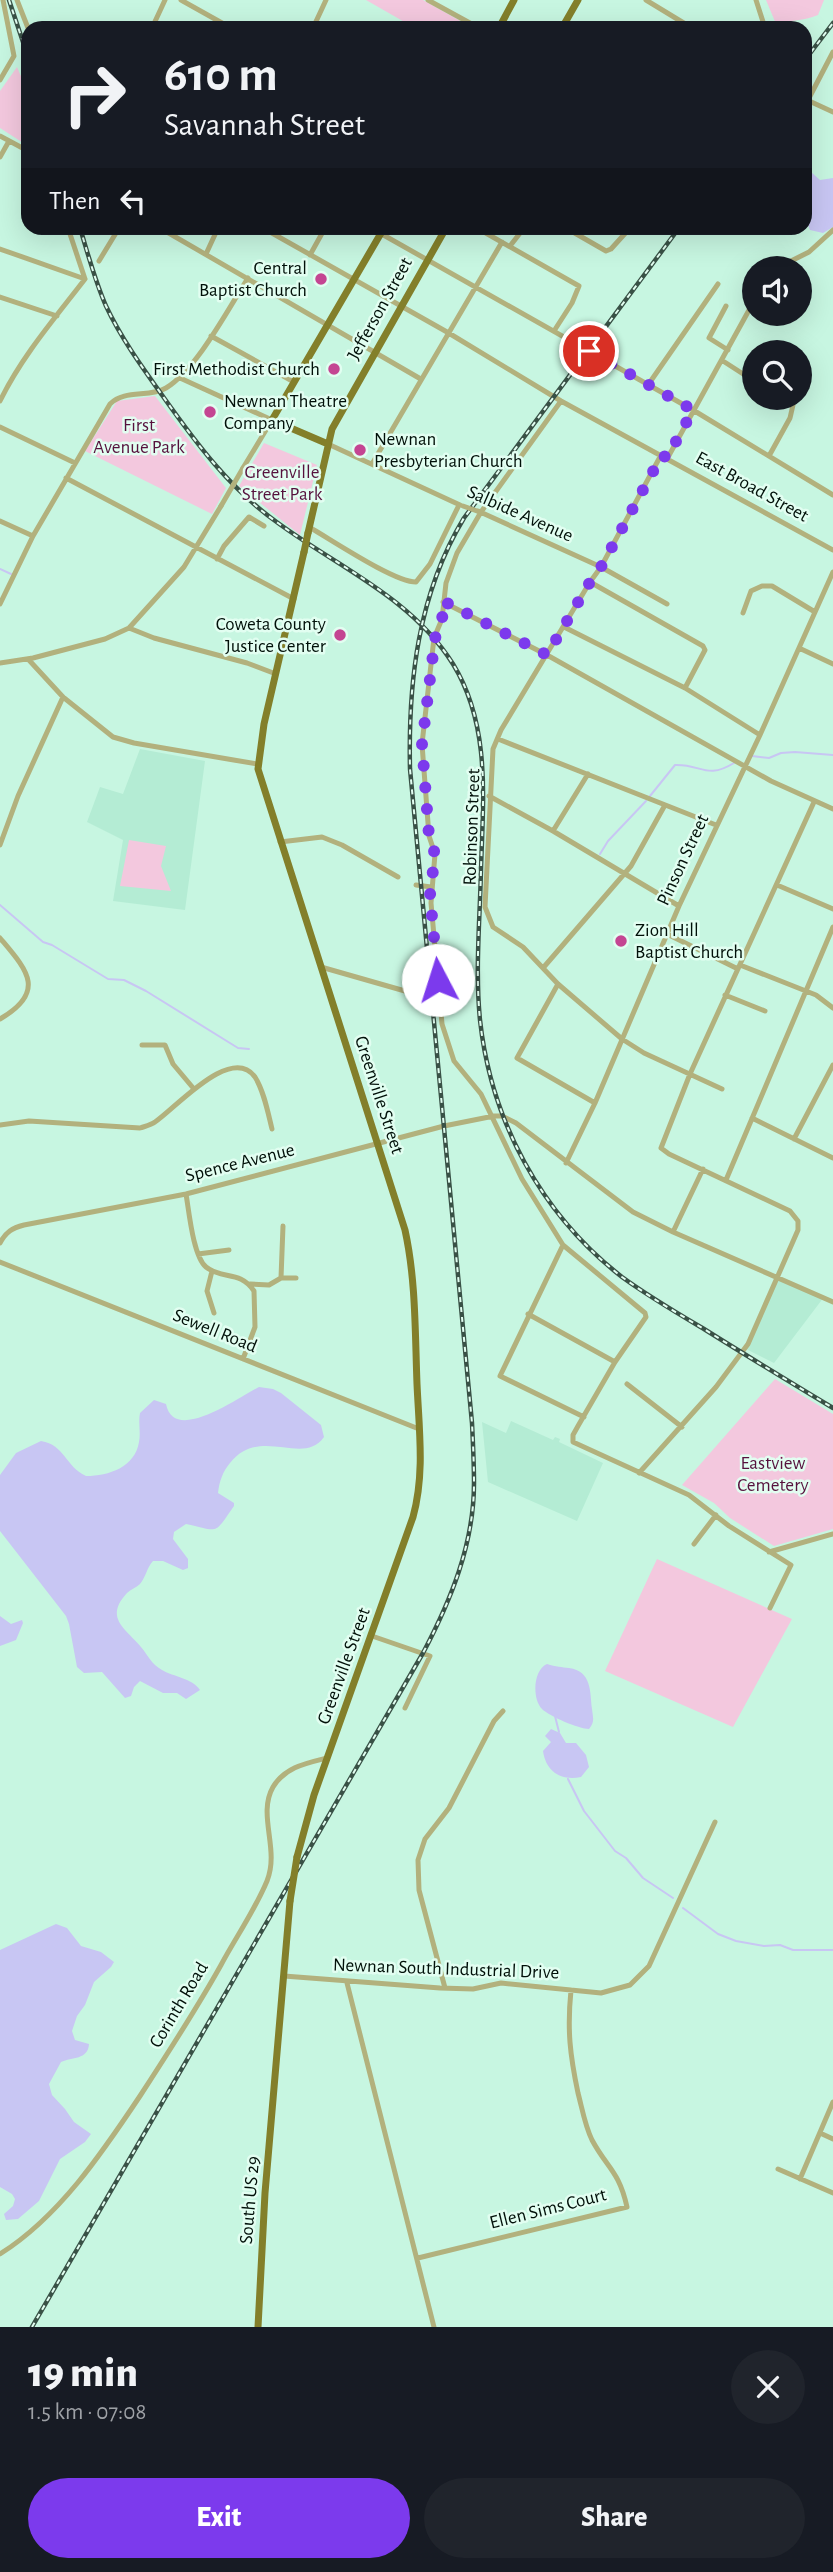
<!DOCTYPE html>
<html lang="en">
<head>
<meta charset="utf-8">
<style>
  body { margin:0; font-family:"Alegreya Sans",sans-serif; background:#20242c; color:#f1f3f6; height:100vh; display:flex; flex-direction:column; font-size:26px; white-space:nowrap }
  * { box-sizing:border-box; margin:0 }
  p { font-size:23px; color:#9ea1a6 }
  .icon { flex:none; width:38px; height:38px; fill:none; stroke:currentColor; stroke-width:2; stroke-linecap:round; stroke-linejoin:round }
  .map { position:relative; height:2327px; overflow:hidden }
  .side { display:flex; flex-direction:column; background:#171b24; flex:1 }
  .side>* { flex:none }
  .guide { position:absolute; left:21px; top:21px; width:791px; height:214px; border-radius:21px; box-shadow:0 7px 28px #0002; background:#171b24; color:#f1f3f6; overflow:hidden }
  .fabs { position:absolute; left:742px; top:256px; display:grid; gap:14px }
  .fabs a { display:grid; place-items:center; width:70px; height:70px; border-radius:50%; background:#171b24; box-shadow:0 7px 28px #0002; font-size:35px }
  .pin { position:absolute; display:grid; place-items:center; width:60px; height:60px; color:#fff; margin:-30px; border:4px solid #fff; border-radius:50%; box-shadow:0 2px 7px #0007 }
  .me { position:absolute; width:77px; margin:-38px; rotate:355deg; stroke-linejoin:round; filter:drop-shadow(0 0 5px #0008) }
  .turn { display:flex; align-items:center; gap:24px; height:147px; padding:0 28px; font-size:32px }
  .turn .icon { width:91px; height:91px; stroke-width:2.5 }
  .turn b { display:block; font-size:49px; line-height:60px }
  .then { display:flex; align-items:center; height:66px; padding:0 28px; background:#0003; gap:14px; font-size:26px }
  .round { display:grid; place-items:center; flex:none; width:74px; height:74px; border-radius:37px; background:#20242c }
  .overview { display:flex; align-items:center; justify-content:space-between; height:119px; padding:0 28px }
  h1 { font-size:42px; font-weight:800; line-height:52px }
  .primary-button { display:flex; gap:14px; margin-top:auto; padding:14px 28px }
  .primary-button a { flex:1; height:80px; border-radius:42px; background:#7c3aed; color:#fff; font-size:28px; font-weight:800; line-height:80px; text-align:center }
  .primary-button a+a { background:#20242c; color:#f1f3f6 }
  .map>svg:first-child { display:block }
  .built { fill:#b4ecd4 }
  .green { fill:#f3c8de }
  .water { fill:#c8c6f3 }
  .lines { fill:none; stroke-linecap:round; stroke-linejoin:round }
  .stream { stroke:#c8c6f3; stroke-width:2 }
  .minor { stroke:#b2b17d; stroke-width:5 }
  .major { stroke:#837f2a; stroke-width:7 }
  .rail-casing { stroke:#395146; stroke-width:4.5 }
  .rail { stroke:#e2fef1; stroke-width:2; stroke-dasharray:5; stroke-linecap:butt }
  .minor-bridge { stroke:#b2b17d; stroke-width:5 }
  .major-bridge { stroke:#837f2a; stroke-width:7 }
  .route { stroke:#7c3aed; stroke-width:12; stroke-dasharray:0 21.6 }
  .poi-dot { fill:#c44592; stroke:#e2fef1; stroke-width:2.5 }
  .labels { text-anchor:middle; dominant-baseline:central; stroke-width:5; stroke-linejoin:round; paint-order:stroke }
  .poi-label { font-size:19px; fill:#011009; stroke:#e2fef1; text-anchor:end }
  .street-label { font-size:19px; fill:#011009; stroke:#e2fef1 }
  .park-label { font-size:19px; fill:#56113d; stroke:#e2fef1 }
</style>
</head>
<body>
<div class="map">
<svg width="833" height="2327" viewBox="0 0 833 2327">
  <rect width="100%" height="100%" fill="#c7f6e1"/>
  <!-- built -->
  <path class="built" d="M140,749L205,761L185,910L113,901L123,840L87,822L100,787L123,794Z
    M777,1277L824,1297L774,1363L744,1348Z
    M511,1421L553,1440L555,1437L560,1439L559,1442L603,1463L577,1521L488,1482L482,1422L506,1433Z"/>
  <!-- green -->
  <path class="green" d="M366,0H423L473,28H415Z
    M766,0H824L818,15C803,21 791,20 776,24Z
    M17,67L28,93V146L0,128V91Z
    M155,396L226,488L212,514L85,451L117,401Z
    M264,443L317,465L300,535L239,486Z
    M129,840L166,846L161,866L171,891L120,886Z
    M775,1379L833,1414V1529L774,1546L730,1518L714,1503L682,1485Z
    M657,1559L792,1619L733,1727L605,1671Z"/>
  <!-- water -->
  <path class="water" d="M811,172L820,180L833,178V227L823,233L810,230L805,218V174Z
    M259,1387L273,1389L281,1393L321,1425L324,1437C303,1467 260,1425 230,1463C223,1471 219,1482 218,1493L234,1503V1506C213,1536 220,1531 186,1524L174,1532L173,1539L188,1559V1568L183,1570L163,1561H153C147,1567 146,1577 140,1584C136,1588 131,1589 127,1593C104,1618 125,1628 141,1647C148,1655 151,1664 162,1670C174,1677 192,1678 200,1690L186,1699L177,1693H163L140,1681L134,1687L131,1696L125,1698L102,1672L84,1673L77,1667L69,1624L66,1616L0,1531V1475L16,1453L41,1441C65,1445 65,1466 86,1476C109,1476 135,1467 139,1442C141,1432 138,1423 140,1413L154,1400L166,1404C174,1445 240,1396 259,1387Z
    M0,1616L11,1624L22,1620L23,1623L16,1640L0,1646Z
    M547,1664C556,1667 562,1667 569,1668C592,1671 590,1692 592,1709C593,1718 595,1722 589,1729C579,1729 549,1716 542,1709C532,1699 533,1670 547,1664Z
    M551,1729L560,1733L566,1743H576L586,1755L589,1767L581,1777C561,1781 546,1772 543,1751L551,1742L545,1736Z
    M56,1924L67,1928L81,1946L101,1952L114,1962L111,1967L94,1982L85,2005L77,2016L72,2031L75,2040L89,2044C88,2060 72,2057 61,2062L49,2084L52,2095L65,2109L74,2122L91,2134L85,2142L60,2159L39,2201L18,2219L6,2220L4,2214L13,2206L15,2199L12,2194L0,2187V1950Z"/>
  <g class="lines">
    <!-- stream -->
    <path class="stream" d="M0,569L11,574
      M752,756L769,758L781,753L795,752L833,755
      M650,796L675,765C702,764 706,780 734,763
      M600,854L608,841L646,801
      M0,905L43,942L52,945L108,979L124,980L146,991L238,1048L249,1049
      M555,1716L559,1732
      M568,1779L584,1811L615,1851L626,1858L643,1878L673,1898
      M683,1908L718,1934L736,1941L764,1946L780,1945L793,1950H833"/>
    <!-- minor -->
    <path class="minor" d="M17,0L28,28
      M181,0L231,28
      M428,0L479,28
      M646,0L692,28
      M756,0L765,28
      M152,28L165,0
      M313,28L326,0
      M0,80L14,56L3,0
      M807,100L833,112
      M808,100L833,52
      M0,136L28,151
      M0,157L9,141
      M68,228L85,279
      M160,228L419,378
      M263,228L447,332L561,401L833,550
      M371,228L693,410L833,495
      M477,228L579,286L572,303L554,331
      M566,228L606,251L611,249L630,228
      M510,246L524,228
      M0,249L85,279
      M206,254L218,228
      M310,255L325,228
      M99,261L119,228
      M777,268L809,252L833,230
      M0,297L57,316
      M726,306L709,338L728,350
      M211,336L294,382
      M723,361L754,381
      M180,378L272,420L243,468
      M648,385L718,284
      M0,401C22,356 55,318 85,279
      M561,401L481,512L457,553L446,583L442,619L434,638L422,744L429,836L435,854L431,903L442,1024L454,1061L481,1094L522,1179L563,1245L645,1313L646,1317L615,1362L578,1426L573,1435V1442L689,1495L729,1526L791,1565L770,1608
      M0,427L75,463
      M328,444L460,505
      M661,455L601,567L590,582L501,730L493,749L485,907L493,927L523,947L558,984L622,1039L644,1053L722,1089
      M769,456L790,418L793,405L781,397
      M667,459L754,301
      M372,464L502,242
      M66,478L294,599
      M478,511L601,567L667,604
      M0,521L33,536
      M309,527C332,540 394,582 416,582L430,564L459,505
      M217,559L224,546L249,517L264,526
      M590,582L703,646L705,650L685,688
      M443,602L547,655L771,781L833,809
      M0,604L33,536L110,404C125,389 149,398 166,388C197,369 228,309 248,278
      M743,613L751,591L762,586H772L815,612
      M564,627L685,688L760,735
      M129,628L154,638L247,663L276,674
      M799,648L833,664
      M28,659L63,697L113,737L134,743L257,764
      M0,663L33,658L105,639L129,628L184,567L221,506
      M498,739L716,825
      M489,796L553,831L679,906
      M553,831L588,774
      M280,842L322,837L342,845L398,877
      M0,845L18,796L63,697
      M416,885L431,887
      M777,885L833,909
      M667,934L738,969
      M0,938C26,969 48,991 0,1019
      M740,965L816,995L833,1008
      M321,967L412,993
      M543,968L631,866L665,805
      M558,984L517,1058L595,1103
      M725,995L765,1011
      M142,1045H165L173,1064L194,1089
      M752,1118L833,1158
      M0,1125L29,1121L140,1128C146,1126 151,1125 155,1122C175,1109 231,1044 255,1077C264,1091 268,1113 272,1129
      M794,1139L833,1065
      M566,1163L595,1103L679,906L760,735L833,572
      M726,1180L833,927
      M186,1194C189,1211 193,1256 206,1267C222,1280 240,1270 254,1291L255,1327L243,1359
      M673,1232L703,1169
      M0,1243C6,1232 12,1228 24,1225L186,1194L444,1126L494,1116H502L516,1123L633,1212L673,1232L833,1302
      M563,1245L500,1376L584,1417
      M198,1254L229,1250
      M0,1262L419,1429
      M212,1271L207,1291L214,1313
      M281,1278H296
      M250,1284L269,1285L281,1278L283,1226
      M528,1314L615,1362
      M627,1384L682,1427
      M639,1473L716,1387L748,1344L798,1230V1221L790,1211L669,1154L661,1148L690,1074L814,802
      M694,1544L716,1515
      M769,1552L833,1534
      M372,1636L430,1656L405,1708
      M284,1976L440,1988L473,1989L501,1983L601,1993L630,1985L649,1966L715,1822
      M347,1983L434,2327
      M445,1988L419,1890L418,1860L425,1839L449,1808L494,1721L503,1711
      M820,2133L833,2139
      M778,2169L833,2193
      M800,2179L833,2102
      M0,2254C59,2217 102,2153 140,2096C168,2053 196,2010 221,1965C236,1937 255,1910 267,1881C280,1849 257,1815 273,1787C285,1767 307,1763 327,1758
      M418,2258L627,2207C619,2171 607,2168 592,2140C585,2126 582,2108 578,2093C570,2055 567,2030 571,1990"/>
    <!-- major -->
    <path class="major" d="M499,28L514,0
      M562,28L578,0
      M328,444L272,420L384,228
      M308,533L332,429L446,228
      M297,1857L314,1795L413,1517C425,1474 419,1429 417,1384C415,1333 416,1280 405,1230L258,769L264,724L304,552
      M258,2327L265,2193L290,1901"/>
    <defs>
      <path id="rail" d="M9,0L28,57
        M805,60L833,23
        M80,228C88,254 95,281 106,306C121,338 142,367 162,395C196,443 230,489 278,523C338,567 412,598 453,664C491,726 483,799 481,869C480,919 475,970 480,1020C491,1121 541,1214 622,1277C648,1296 677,1313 704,1329C747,1356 790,1382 833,1408
        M32,2327L423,1653C451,1600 474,1544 474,1483C474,1463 473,1443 472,1423L410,769C408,682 418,594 464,518L679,228"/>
    </defs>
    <!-- rail casing -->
    <use href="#rail" class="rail-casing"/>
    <!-- rail -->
    <use href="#rail" class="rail"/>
    <!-- minor-bridge -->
    <path class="minor-bridge" d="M221,506L243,468
      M463,506L477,511"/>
    <!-- major-bridge -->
    <path class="major-bridge" d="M304,552L308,533
      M290,1901L297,1857"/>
  </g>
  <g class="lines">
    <!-- route -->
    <path class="route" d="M438,980L430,895L435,854L429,836L422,744L435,638L442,623L443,601L547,655L590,582L601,567L662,455L667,458L693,410L589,351"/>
  </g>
  <!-- markers -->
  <g class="poi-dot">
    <circle cx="321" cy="279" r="7"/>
    <circle cx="334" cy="369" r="7"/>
    <circle cx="210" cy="412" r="7"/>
    <circle cx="360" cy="450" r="7"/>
    <circle cx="340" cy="635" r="7"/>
    <circle cx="621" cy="941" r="7"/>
  </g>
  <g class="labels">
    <!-- poi labels -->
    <g class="poi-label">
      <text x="307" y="268">Central<tspan x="307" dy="22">Baptist Church</tspan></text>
      <text x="320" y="369">First Methodist Church</text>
      <text x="224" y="401" text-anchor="start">Newnan Theatre<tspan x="224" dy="22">Company</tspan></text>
      <text x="374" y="439" text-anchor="start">Newnan<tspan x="374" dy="22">Presbyterian Church</tspan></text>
      <text x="326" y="624">Coweta County<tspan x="326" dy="22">Justice Center</tspan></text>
      <text x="635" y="930" text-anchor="start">Zion Hill<tspan x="635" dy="22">Baptist Church</tspan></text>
    </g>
    <!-- street labels -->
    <g class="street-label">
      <text transform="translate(380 309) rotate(-61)">Jefferson Street</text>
      <text transform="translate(752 487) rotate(29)">East Broad Street</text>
      <text transform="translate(520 514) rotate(24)">Salbide Avenue</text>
      <text transform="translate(472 827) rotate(-88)">Robinson Street</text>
      <text transform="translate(683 860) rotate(-65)">Pinson Street</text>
      <text transform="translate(379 1095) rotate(72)">Greenville Street</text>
      <text transform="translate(240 1163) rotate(-14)">Spence Avenue</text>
      <text transform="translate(215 1331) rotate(22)">Sewell Road</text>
      <text transform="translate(344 1666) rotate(-70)">Greenville Street</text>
      <text transform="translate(446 1969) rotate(2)">Newnan South Industrial Drive</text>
      <text transform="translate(179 2005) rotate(-59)">Corinth Road</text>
      <text transform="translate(250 2200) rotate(-85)">South US 29</text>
      <text transform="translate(548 2209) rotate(-14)">Ellen Sims Court</text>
    </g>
    <!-- park labels -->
    <g class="park-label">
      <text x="139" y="425">First<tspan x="139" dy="22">Avenue Park</tspan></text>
      <text x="282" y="472">Greenville<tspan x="282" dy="22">Street Park</tspan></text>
      <text x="773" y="1463">Eastview<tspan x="773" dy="22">Cemetery</tspan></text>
    </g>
  </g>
</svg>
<div class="fabs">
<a><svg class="icon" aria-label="sound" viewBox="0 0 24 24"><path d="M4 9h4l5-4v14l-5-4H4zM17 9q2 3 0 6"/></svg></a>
<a><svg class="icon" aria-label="search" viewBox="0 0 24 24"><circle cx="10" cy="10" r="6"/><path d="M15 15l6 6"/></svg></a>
</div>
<div class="pin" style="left:589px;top:351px;background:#d93025"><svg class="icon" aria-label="arrive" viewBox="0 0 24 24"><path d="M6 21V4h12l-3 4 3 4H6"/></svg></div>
<svg class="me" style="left:438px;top:980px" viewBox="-20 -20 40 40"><circle r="19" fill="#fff"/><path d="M0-13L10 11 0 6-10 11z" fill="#7c3aed"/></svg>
<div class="guide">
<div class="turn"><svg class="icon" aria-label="right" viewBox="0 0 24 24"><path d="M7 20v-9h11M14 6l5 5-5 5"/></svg><div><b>610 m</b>Savannah Street</div></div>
<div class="then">Then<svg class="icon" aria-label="left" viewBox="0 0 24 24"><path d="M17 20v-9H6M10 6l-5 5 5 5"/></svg></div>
</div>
</div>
<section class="side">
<div class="overview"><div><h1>19 min</h1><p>1.5 km · 07:08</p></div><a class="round"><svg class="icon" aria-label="close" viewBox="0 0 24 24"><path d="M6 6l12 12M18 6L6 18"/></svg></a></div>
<div class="primary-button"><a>Exit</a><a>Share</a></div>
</section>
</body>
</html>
